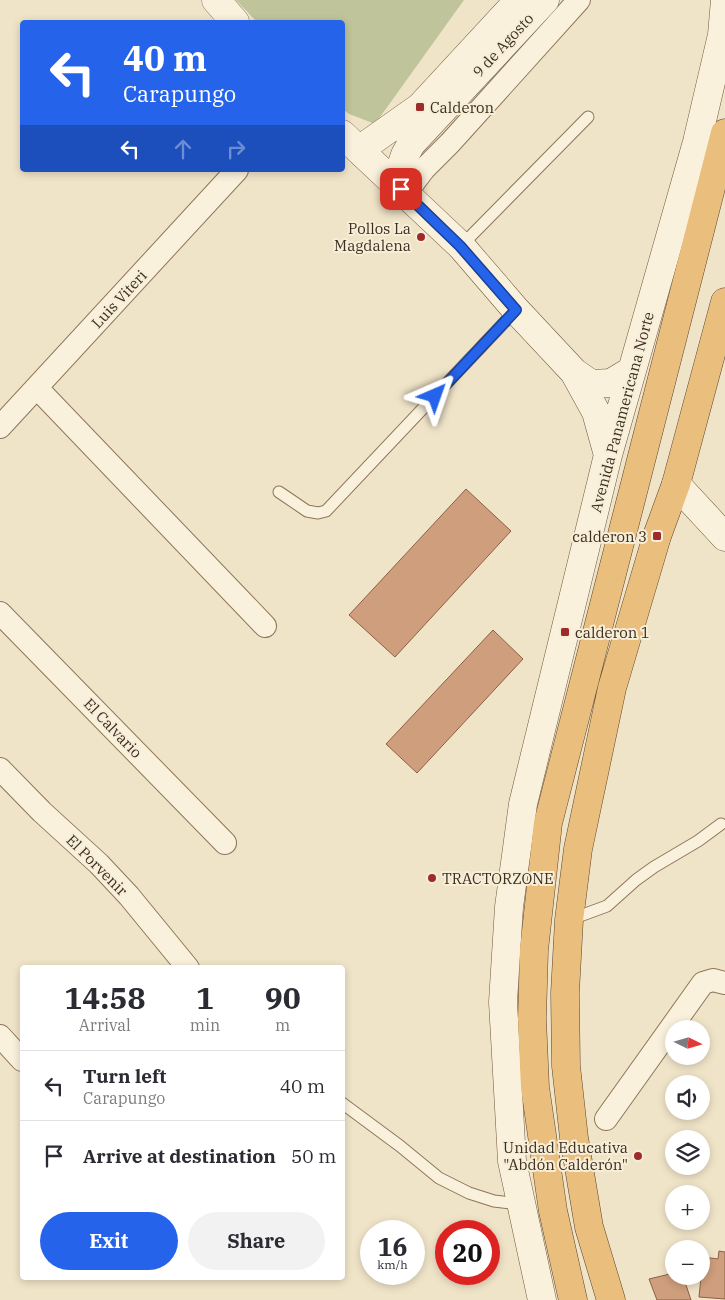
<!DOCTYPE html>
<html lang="en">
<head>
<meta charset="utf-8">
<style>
  body { margin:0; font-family:"IBM Plex Serif",serif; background:#f2f2f3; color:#2b2b33; height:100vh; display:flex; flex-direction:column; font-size:19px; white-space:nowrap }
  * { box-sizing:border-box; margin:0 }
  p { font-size:16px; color:#7c7c81 }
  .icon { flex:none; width:28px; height:28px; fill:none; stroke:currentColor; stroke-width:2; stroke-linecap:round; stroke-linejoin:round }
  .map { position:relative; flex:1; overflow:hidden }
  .drawer { position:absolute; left:20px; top:965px; width:325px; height:315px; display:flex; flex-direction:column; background:#fff; border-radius:5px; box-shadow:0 2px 8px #0003 }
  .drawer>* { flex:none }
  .hud { position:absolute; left:20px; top:20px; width:325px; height:152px; border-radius:5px; box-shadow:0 2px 8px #0003; background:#2563eb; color:#fff; overflow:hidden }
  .needle { width:32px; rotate:95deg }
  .buttons { position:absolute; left:665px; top:1020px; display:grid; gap:10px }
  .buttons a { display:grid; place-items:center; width:45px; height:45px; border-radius:50%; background:#fff; box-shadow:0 2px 8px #0003; font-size:25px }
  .speed { position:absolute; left:360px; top:1220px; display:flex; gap:10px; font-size:25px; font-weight:700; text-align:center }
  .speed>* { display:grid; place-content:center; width:65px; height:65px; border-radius:50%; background:#fff; box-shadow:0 2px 8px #0003; line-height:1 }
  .speed small { font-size:12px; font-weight:400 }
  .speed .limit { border:8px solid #d22; background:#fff; color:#111 }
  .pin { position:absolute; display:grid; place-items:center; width:42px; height:42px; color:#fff; margin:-21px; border-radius:10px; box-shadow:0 2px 8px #0006 }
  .me { position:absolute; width:55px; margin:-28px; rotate:43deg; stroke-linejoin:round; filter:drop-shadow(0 0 4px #0008) }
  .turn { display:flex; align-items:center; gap:18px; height:105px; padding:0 20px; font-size:22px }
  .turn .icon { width:65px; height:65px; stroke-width:2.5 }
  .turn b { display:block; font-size:35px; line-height:42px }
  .lanes { display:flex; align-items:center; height:48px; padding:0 20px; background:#0003; justify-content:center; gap:25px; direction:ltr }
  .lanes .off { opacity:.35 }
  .eta { display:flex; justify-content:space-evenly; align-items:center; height:85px; text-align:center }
  .eta b { font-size:30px; font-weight:700; line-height:35px }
  .button { display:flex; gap:10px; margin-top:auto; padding:10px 20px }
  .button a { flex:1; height:58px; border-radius:30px; background:#2563eb; color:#fff; font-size:20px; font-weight:700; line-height:58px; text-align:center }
  .button a+a { background:#f2f2f3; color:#2b2b33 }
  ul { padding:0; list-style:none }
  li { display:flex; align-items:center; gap:15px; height:70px; padding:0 20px; border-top:1px solid #e1e1e2 }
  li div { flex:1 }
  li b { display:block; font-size:19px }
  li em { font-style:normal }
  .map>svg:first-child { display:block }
  .cemetery { fill:#bfc49a }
  .building { fill:#cf9f7d; stroke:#8d5f41 }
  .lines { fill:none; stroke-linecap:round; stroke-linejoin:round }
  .service-casing { stroke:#8d765c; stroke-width:13 }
  .minor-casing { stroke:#8d765c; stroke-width:24 }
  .tertiary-casing { stroke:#8d765c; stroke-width:29 }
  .secondary-casing { stroke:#6f573f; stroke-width:29 }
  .trunk-casing { stroke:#5b4430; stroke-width:29 }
  .service { stroke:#faf1dc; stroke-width:11 }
  .minor { stroke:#faf1dc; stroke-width:22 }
  .tertiary { stroke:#faf1dc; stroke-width:28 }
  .secondary { stroke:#faf1dc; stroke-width:28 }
  .trunk { stroke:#eabe7c; stroke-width:28 }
  .route-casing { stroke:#184099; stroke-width:12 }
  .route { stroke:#2563eb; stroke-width:9 }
  .poi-dot { fill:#9e2a2b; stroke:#f7eed8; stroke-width:2 }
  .labels { text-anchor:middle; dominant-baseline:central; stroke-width:4; stroke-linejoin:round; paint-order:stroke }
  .street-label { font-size:15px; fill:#3d2e20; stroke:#f7eed8 }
  .poi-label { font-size:15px; fill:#3d2e20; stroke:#f7eed8; text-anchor:start }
</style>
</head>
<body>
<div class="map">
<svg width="725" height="1300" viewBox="0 0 725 1300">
  <rect width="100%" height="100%" fill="#f0e4c8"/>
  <!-- cemetery -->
  <path class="cemetery" d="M236,0H464L375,124L349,114L343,109L342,22H257Z"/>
  <!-- building -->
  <path class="building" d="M466,489L511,531L395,657L349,615Z
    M493,630L523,659L417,773L386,744Z
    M719,1251L725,1252V1299L699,1297L703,1257L718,1259Z
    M674,1273V1276H683L691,1300H657L649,1279Z"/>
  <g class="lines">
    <defs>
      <path id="service" d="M461,246L588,117
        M279,492L307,511L318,513L326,511L516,310
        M569,920L607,906L636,880L654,867L698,841L721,824
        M342,1103L400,1146L439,1178L469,1193L494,1201L520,1204"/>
      <path id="minor" d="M405,194L424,169L450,143L579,0
        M37,388L265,626
        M0,427L237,170
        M0,613L225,843
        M0,769L42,812L99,864L129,896L188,968
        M0,1036L22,1060
        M606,1119L703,983L713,980L725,983"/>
      <path id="tertiary" d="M216,0L235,22
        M342,134L359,150"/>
      <path id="secondary" d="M519,0L420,107L359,150L461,246L516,310L574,372L591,384L611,383L631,371
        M401,189V167L405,155L411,144L545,0
        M574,372L596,412L608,455
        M676,484L725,537
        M542,1300L512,1161L503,1002L509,907L523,804L608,455L697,142L722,35L725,0"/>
      <path id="trunk" d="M573,1300L553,1211L535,1087L532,1019L534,950L548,823L725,133
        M611,1300L589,1227L574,1138L566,1066L565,993L569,920L578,849L612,688L657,536L676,484L725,302"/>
    </defs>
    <!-- service casing -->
    <use href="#service" class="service-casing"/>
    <!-- minor casing -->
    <use href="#minor" class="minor-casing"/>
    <!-- tertiary casing -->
    <use href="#tertiary" class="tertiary-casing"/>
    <!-- secondary casing -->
    <use href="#secondary" class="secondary-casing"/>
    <!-- trunk casing -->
    <use href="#trunk" class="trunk-casing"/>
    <!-- service -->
    <use href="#service" class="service"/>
    <!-- minor -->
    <use href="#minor" class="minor"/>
    <!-- tertiary -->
    <use href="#tertiary" class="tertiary"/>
    <!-- secondary -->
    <use href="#secondary" class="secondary"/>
    <!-- trunk -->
    <use href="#trunk" class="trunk"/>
  </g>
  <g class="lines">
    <defs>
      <path id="route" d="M401,189L460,246L516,310L435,396"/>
    </defs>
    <!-- route casing -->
    <use href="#route" class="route-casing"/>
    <!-- route -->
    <use href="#route" class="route"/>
  </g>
  <!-- markers -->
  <g class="poi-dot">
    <rect x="415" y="102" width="10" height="10" rx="2.5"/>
    <circle cx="421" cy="237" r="5"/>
    <rect x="652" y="531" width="10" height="10" rx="2.5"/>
    <rect x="560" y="627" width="10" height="10" rx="2.5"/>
    <circle cx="432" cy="878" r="5"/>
    <circle cx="638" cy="1156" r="5"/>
  </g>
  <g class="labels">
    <!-- street labels -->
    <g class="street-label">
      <text transform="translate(503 45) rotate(-47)">9 de Agosto</text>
      <text transform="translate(119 299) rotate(-47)">Luis Viteri</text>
      <text transform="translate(622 412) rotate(-75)">Avenida Panamericana Norte</text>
      <text transform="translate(113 728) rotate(46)">El Calvario</text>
      <text transform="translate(97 865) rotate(45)">El Porvenir</text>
    </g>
    <!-- poi labels -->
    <g class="poi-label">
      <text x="430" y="107">Calderon</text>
      <text x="411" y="228" text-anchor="end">Pollos La<tspan x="411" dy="17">Magdalena</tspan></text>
      <text x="647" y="536" text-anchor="end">calderon 3</text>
      <text x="575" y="632">calderon 1</text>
      <text x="442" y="878">TRACTORZONE</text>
      <text x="628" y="1147" text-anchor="end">Unidad Educativa<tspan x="628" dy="17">"Abdón Calderón"</tspan></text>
    </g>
  </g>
</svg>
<div class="buttons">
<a><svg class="needle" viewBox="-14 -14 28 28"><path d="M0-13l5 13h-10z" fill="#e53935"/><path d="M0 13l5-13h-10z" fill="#7c7c81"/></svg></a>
<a><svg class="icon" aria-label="sound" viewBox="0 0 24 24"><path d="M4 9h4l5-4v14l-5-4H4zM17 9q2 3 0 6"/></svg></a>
<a><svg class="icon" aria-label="layers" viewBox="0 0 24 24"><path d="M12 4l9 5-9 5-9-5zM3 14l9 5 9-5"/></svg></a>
<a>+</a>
<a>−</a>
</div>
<div class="speed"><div>16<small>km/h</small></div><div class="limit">20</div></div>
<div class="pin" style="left:401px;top:189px;background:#d93025"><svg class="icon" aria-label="arrive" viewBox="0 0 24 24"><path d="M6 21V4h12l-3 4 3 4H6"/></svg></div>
<svg class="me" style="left:435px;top:396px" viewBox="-20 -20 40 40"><path d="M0-17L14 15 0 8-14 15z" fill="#2563eb" stroke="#fff" stroke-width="4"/></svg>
<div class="hud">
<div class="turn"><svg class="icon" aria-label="left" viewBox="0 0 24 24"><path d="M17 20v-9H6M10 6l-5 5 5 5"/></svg><div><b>40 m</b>Carapungo</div></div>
<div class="lanes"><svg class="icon" aria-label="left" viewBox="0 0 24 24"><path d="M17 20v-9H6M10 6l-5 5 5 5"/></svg><svg class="icon off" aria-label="ahead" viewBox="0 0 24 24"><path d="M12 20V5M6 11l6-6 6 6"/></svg><svg class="icon off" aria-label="right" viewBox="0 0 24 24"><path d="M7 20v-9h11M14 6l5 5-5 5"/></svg></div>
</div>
<section class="drawer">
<div class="eta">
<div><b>14:58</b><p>Arrival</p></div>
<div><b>1</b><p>min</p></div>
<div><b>90</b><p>m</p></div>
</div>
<ul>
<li><svg class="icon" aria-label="left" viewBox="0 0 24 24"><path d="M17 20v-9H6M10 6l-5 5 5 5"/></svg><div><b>Turn left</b><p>Carapungo</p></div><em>40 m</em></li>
<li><svg class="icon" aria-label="arrive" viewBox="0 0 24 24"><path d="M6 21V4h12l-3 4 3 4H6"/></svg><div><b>Arrive at destination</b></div><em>50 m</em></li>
</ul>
<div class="button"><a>Exit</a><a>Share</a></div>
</section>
</div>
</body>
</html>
